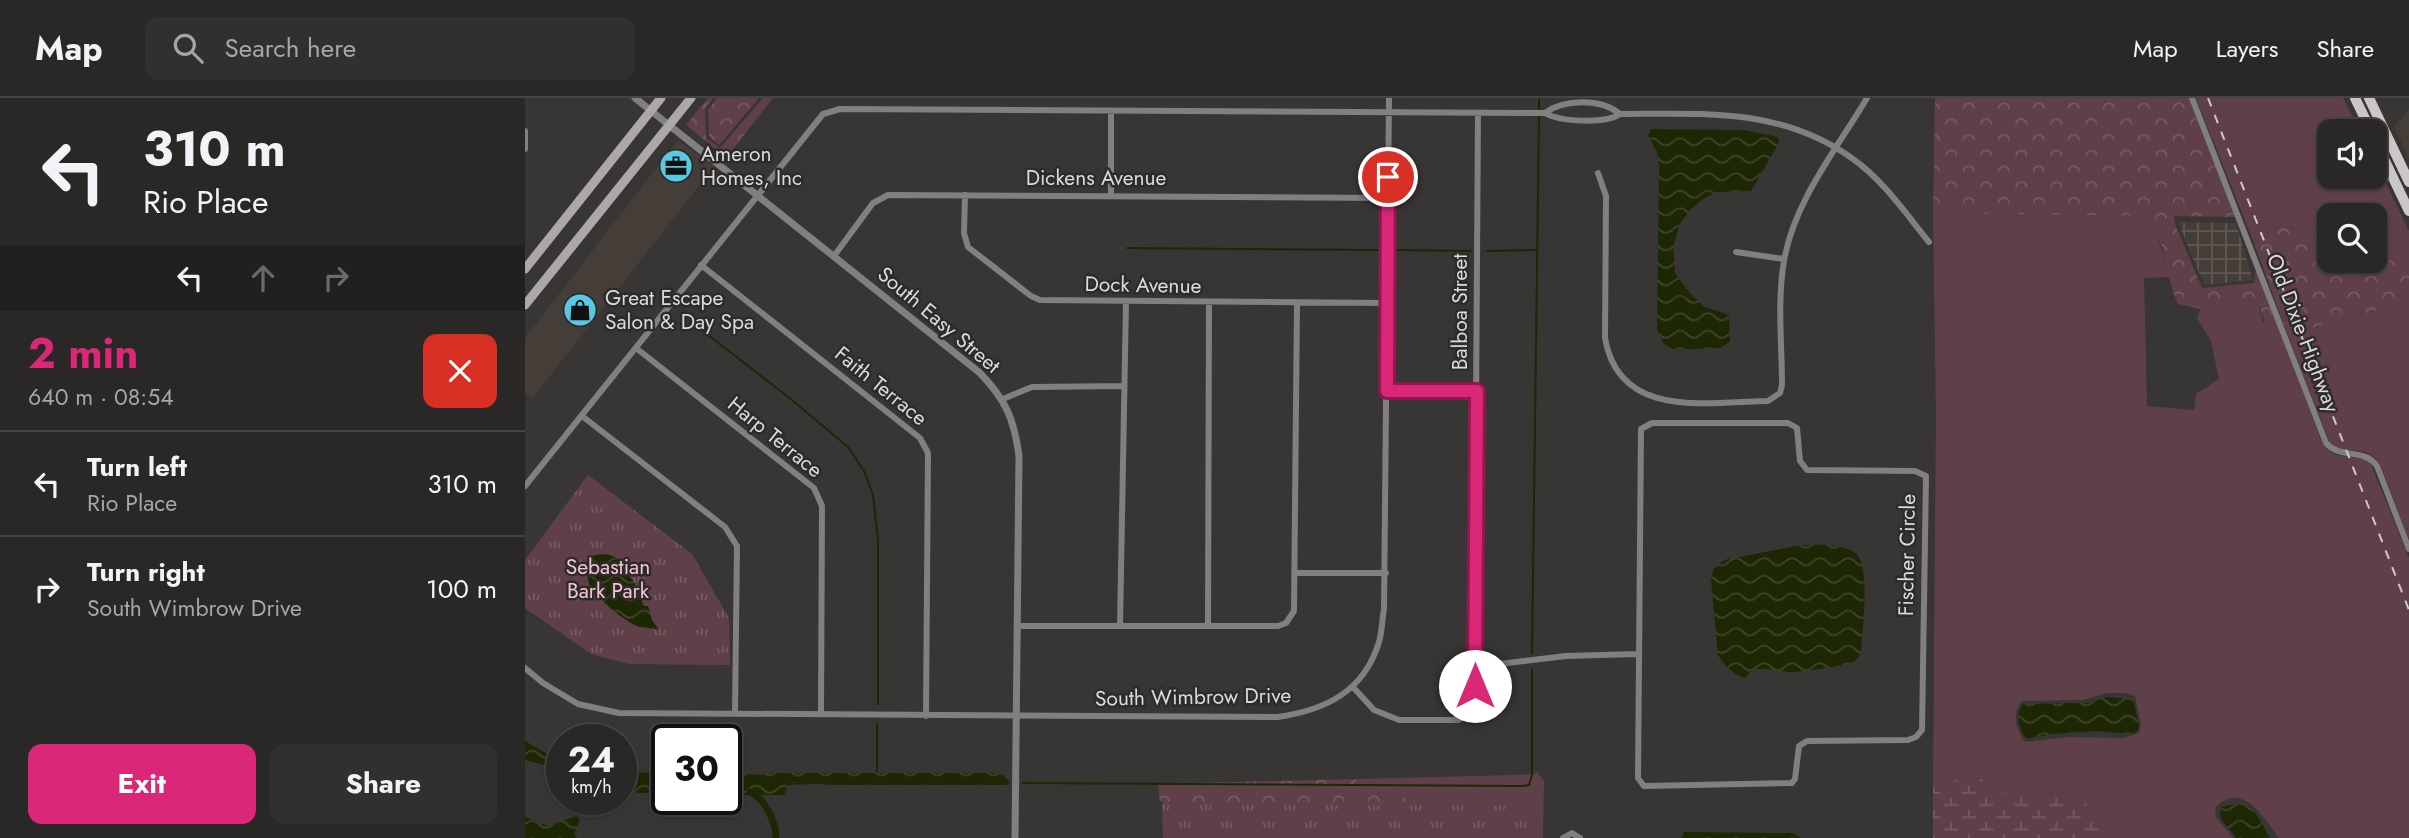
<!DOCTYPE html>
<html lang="en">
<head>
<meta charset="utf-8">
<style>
  body { margin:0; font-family:Jost,sans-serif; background:#32302f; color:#f1f3f6; height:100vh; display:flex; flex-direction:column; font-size:26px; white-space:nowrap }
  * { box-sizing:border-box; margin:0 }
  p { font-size:23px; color:#a5a6a7 }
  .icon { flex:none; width:38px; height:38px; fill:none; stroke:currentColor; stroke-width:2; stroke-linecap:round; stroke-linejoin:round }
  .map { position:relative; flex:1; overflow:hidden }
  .side { display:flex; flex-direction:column; background:#2a2827; width:525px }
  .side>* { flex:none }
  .top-card { background:#2a2827; color:#f1f3f6; overflow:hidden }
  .buttons { position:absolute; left:1792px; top:21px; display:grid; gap:14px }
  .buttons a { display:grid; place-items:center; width:70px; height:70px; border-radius:14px; background:#2a2827; box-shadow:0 2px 5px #0004,0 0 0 2px #464444; font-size:35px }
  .speed { position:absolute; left:21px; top:626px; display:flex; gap:14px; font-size:35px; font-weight:700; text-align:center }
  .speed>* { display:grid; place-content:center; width:91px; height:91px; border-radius:50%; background:#2a2827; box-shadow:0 2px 5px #0004,0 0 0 2px #464444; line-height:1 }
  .speed small { font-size:18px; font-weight:400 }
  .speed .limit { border:4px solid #111; border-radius:10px; background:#fff; color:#111 }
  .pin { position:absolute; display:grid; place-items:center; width:60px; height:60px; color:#fff; margin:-30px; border:4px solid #fff; border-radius:50%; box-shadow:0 2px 7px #0007 }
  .me { position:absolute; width:77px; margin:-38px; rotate:0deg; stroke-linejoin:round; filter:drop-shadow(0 0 5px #0008) }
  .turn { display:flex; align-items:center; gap:24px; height:147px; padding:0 28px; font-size:32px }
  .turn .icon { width:91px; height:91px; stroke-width:2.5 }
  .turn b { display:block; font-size:49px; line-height:60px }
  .lanes { display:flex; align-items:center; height:66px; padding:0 28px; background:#0003; justify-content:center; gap:35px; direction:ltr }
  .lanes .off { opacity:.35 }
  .round { display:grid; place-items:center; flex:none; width:74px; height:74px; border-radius:14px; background:#32302f }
  .summary { display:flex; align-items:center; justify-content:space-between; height:119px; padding:0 28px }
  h1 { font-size:42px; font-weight:700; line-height:52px; color:#db2777 }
  .button { display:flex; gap:14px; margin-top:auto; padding:14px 28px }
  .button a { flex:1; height:80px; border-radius:14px; background:#db2777; color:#fff; font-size:28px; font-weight:700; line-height:80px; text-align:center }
  .button a+a { background:#32302f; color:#f1f3f6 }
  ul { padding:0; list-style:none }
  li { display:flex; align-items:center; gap:21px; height:105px; padding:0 28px; border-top:2px solid #464444 }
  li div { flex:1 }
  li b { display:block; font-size:26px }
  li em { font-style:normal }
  header { display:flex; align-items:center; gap:42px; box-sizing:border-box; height:98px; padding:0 35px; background:#2a2827; border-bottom:2px solid #464444 }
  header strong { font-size:33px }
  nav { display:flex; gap:38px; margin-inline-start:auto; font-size:24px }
  .search { width:490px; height:63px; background:#32302f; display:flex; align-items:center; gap:18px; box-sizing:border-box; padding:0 24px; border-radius:14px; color:#a5a6a7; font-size:26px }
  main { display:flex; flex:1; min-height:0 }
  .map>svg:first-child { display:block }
  .built { fill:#453d37 }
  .industrial { fill:url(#industrial-grid) }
  .grass { fill:#5f4049; fill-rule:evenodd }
  .forest { fill:url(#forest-crowns) }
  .wetland { fill:url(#wetland-marsh) }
  .park { fill:url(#park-tufts) }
  .water { fill:url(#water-waves) }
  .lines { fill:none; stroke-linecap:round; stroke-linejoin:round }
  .stream { stroke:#1d2704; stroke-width:2 }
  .canal { stroke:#1d2704; stroke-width:7 }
  .minor { stroke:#817f7f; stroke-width:6 }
  .tertiary { stroke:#817f7f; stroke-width:7 }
  .secondary { stroke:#aba8a7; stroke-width:9 }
  .primary { stroke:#cbc7c6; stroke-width:10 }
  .rail { stroke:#cccac9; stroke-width:2; stroke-dasharray:9 9; stroke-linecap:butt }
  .route-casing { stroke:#8e194d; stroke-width:18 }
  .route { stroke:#db2777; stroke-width:12 }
  .labels { text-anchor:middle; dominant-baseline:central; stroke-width:5; stroke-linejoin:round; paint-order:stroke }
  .poi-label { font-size:21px; fill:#dddbda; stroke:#2e2c2a; text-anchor:start }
  .street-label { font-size:21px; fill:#dddbda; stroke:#2e2c2a }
  .park-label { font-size:21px; fill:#f6c3d2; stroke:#2e2c2a }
</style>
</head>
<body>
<header>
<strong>Map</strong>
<div class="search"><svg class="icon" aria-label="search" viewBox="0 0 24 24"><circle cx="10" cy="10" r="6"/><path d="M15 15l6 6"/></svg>Search here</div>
<nav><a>Map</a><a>Layers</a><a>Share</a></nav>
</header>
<main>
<section class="side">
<div class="top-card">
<div class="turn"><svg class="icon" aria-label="left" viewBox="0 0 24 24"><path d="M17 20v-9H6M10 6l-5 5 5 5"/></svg><div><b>310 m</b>Rio Place</div></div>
<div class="lanes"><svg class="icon" aria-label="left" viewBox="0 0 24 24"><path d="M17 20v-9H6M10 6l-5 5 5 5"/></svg><svg class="icon off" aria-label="ahead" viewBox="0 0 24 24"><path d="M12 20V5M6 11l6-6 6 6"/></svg><svg class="icon off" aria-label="right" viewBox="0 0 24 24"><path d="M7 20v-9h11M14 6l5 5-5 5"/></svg></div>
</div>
<div class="summary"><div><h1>2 min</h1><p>640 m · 08:54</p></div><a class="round" style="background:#d93025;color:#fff"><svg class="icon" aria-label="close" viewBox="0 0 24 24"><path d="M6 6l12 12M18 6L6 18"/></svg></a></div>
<ul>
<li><svg class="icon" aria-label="left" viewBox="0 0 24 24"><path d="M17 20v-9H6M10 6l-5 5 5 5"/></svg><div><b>Turn left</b><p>Rio Place</p></div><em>310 m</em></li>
<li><svg class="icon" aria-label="right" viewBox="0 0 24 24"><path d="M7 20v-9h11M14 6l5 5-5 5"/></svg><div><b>Turn right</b><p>South Wimbrow Drive</p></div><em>100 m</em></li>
</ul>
<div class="button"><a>Exit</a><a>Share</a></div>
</section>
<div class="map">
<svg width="1884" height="740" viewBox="0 0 1884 740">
  <defs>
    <pattern id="industrial-grid" width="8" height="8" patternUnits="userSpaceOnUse" patternTransform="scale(1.75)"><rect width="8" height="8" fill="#453d37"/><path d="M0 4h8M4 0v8" fill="none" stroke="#5f5853"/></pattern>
    <pattern id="forest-crowns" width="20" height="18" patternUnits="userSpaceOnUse" patternTransform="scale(1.75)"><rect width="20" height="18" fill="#5f4049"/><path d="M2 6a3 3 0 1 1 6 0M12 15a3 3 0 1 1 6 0" fill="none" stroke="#765b63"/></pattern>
    <pattern id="wetland-marsh" width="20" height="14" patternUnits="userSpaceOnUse" patternTransform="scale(1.75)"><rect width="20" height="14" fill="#5f4049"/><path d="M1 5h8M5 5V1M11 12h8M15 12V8" fill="none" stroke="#765b63"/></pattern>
    <pattern id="park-tufts" width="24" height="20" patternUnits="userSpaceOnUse" patternTransform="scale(1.75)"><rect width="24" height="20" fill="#5f4049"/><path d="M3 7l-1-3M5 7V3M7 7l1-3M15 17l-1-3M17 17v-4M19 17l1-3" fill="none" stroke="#765b63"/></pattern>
    <pattern id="water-waves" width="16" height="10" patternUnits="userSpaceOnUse" patternTransform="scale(1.75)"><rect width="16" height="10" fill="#1d2704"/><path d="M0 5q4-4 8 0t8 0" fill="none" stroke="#3d4628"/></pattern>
  </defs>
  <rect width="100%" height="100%" fill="#383634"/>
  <!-- built -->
  <path class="built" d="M1884,11V61L1869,29Z
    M153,42L189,69L7,301L0,295V240Z"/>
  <!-- industrial -->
  <path class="industrial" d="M1653,124L1711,125L1728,182L1679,187Z"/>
  <!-- grass -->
  <path class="grass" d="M1671,0H1818L1835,33H1804V79H1850V63L1884,133V155L1875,153L1864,136L1850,138V117H1804V140H1796L1756,126L1729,145Z
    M1408,115L1625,118L1646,179L1619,180L1622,308L1669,312L1671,296L1694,281L1686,243L1672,220L1678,205L1721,202L1733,204L1738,224L1753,229L1798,347C1814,365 1827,354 1845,364L1884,460V740H1754C1740,720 1716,681 1690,710L1691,719L1708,740H1581L1582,732L1562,716L1560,696L1460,695L1457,677L1418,685L1408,690L1411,316ZM1581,595H1602L1610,598L1616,626L1614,635L1599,640L1543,639L1500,644C1491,631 1486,616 1497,603L1559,602Z
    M1884,203V442L1855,366C1837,342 1820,361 1804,343L1759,227L1780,219L1785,231Z
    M1011,673L1019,683L1018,740H925L830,697L831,681L991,677L1010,676Z"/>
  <!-- forest -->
  <path class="forest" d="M183,0H188L180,11L181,40L195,50L238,0H248L201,60L161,27Z
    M192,0H234L194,47L184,39L183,12Z
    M1410,0H1664L1710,119L1649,118L1650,126L1677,190L1729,185L1731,171L1753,229L1742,231L1733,204L1721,202L1678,205L1676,211L1653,206L1648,194L1638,152L1624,118L1408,115Z
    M1756,126L1796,140H1804V163H1850V138L1864,136L1875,153L1884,155V203L1785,231L1780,219L1759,227L1729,145Z
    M831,681V696C863,695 882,695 908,714L641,740L640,706L635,703L633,686Z"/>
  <!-- wetland -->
  <path class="wetland" d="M1457,677L1460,695L1561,696L1562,716L1582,732L1581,740H1408V690L1418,685Z"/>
  <!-- park -->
  <path class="park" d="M63,377L167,456L204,520L205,567L104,566L66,556L0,510V462Z
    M637,706L1008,708L1007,740H638Z"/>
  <!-- water -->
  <path class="water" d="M1126,31L1219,32L1253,39L1254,45L1226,93L1192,94L1178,101L1166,111L1156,124L1148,149L1150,175L1163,193L1178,208L1204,217L1205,244L1195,250L1149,252L1138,245L1132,231L1134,69L1132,54L1123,38Z
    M1276,447C1292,447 1315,445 1329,454C1347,464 1337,534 1336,554C1335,557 1332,561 1330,563C1323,568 1274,574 1265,574C1251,573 1240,569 1226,572L1221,580C1209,577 1199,568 1193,557L1186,482L1188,472L1199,462Z
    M82,456L95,461L96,465L102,467L104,478L108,482L119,508H123L127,522L134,532C126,529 119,531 112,528C100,524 71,499 65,488C62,482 62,472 61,465L69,457Z
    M1581,599L1608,601L1614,626L1613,633L1606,636L1569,633L1529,636L1500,641C1495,629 1489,617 1498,606L1561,605Z
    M0,643L31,661L37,662V672L0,662Z
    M96,674L142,675V696L96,694Z
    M248,675H468C476,676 483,678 485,687H306L267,684L260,693L261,697H201V675L237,677Z
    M1717,705C1731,709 1738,728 1745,740H1711C1704,729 1692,723 1696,709Z
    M51,718L55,722L49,736L52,740H0V719L23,728Z
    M1159,734L1268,735L1276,740H1156Z"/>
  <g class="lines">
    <!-- stream -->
    <path class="stream" d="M1014,13V0
      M602,150L855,152
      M871,152L946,153
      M962,153L1010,152
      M183,237L267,302L323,349L339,373L348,397L353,442V606
      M1007,555L1014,19
      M352,674V626
      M498,685L998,688L1004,687L1007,677V571
      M263,686L286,685"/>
    <!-- canal -->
    <path class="canal" d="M225,694C240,700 251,725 251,740"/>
    <!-- minor -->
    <path class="minor" d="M1667,0L1801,345C1816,362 1838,349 1852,368L1884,451
      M1020,15C1035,24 1080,26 1095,16C1179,16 1256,9 1328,61C1358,82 1381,116 1404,144
      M1020,15C1039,1 1076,0 1095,16
      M0,33V51
      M1073,75L1081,98L1080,240C1094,322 1182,304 1243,303L1255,295L1257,287C1257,247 1252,203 1259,163C1269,103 1312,51 1342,0
      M440,97L439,135L443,149L506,198L515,202L862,205
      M586,97V13
      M1211,154L1259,161
      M309,158L348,105L363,97L862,100
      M176,167L395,340L403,355L401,618
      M111,250L289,390L297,408L296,616
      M862,293H952
      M478,301L507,289L599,288
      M57,318L200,429L212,448L210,615
      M1127,325H1263L1272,330L1275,363L1282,372L1390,373L1401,378L1397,632L1391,639L1383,642L1282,643L1274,648L1270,681L1267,685L1119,688L1113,680L1116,331Z
      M0,388L298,16L315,11L1020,15
      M770,475H861
      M492,528H753L761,525L769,513L772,205
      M595,528L601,203
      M683,528L684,205
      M950,569L1041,558L1112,556
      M0,570L18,585L53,606L94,615L753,619C800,612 839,594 854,544C857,534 857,522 859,511L864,0
      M828,589L849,612L874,622H933L945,616L949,607L953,16
      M1038,740L1047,735L1055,740"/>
    <!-- tertiary -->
    <path class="tertiary" d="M110,0L455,275C481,302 489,321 494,358L490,740"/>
    <!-- secondary -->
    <path class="secondary" d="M0,171L136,0
      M0,207L166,0"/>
    <!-- primary -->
    <path class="primary" d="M1830,0L1846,33
      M1844,0L1884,84
      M1850,42L1884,113"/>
    <!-- rail -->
    <path class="rail" d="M1683,0L1884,512"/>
  </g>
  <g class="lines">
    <defs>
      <path id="route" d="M863,79L862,293H952L950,588"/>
    </defs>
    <!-- route casing -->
    <use href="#route" class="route-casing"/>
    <!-- route -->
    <use href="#route" class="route"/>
  </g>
  <!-- icons -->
  <defs>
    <symbol id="office-disc" viewBox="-11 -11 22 22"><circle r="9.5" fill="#57c9e3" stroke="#2e2c2a"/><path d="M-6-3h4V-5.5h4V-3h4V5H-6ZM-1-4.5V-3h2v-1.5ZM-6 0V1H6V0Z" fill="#111"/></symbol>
    <symbol id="shop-disc" viewBox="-11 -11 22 22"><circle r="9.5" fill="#57c9e3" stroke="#2e2c2a"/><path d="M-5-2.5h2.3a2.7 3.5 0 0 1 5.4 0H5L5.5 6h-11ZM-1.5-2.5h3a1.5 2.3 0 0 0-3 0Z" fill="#111"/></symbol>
  </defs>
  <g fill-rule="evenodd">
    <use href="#office-disc" x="132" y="49" width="38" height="38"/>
    <use href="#shop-disc" x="36" y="193" width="38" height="38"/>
  </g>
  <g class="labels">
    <!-- poi labels -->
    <g class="poi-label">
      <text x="176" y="56">Ameron<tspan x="176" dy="24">Homes, Inc</tspan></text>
      <text x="80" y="200">Great Escape<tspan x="80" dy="24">Salon &amp; Day Spa</tspan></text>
    </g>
    <!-- street labels -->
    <g class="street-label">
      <text x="571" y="80">Dickens Avenue</text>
      <text transform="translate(618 187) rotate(1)">Dock Avenue</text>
      <text transform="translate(935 214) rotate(-90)">Balboa Street</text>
      <text transform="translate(414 222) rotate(40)">South Easy Street</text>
      <text transform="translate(1778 235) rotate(69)">Old Dixie Highway</text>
      <text transform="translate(356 288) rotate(39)">Faith Terrace</text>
      <text transform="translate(250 339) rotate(39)">Harp Terrace</text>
      <text transform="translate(1382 457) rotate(-89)">Fischer Circle</text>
      <text transform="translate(668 599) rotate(-1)">South Wimbrow Drive</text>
    </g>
    <!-- park labels -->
    <g class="park-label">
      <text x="83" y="469">Sebastian<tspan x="83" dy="24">Bark Park</tspan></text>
    </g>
  </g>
</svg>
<div class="buttons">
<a><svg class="icon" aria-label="sound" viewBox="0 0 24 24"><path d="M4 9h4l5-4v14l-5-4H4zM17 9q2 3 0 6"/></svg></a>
<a><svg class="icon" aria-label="search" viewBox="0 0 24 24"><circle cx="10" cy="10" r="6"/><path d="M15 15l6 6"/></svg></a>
</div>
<div class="speed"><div>24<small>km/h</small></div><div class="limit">30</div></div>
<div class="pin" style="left:863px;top:79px;background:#d93025"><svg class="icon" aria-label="arrive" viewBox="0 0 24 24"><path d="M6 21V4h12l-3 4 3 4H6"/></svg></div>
<svg class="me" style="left:950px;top:588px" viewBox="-20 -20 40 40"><circle r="19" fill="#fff"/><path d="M0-13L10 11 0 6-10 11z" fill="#db2777"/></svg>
</div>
</main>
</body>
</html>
